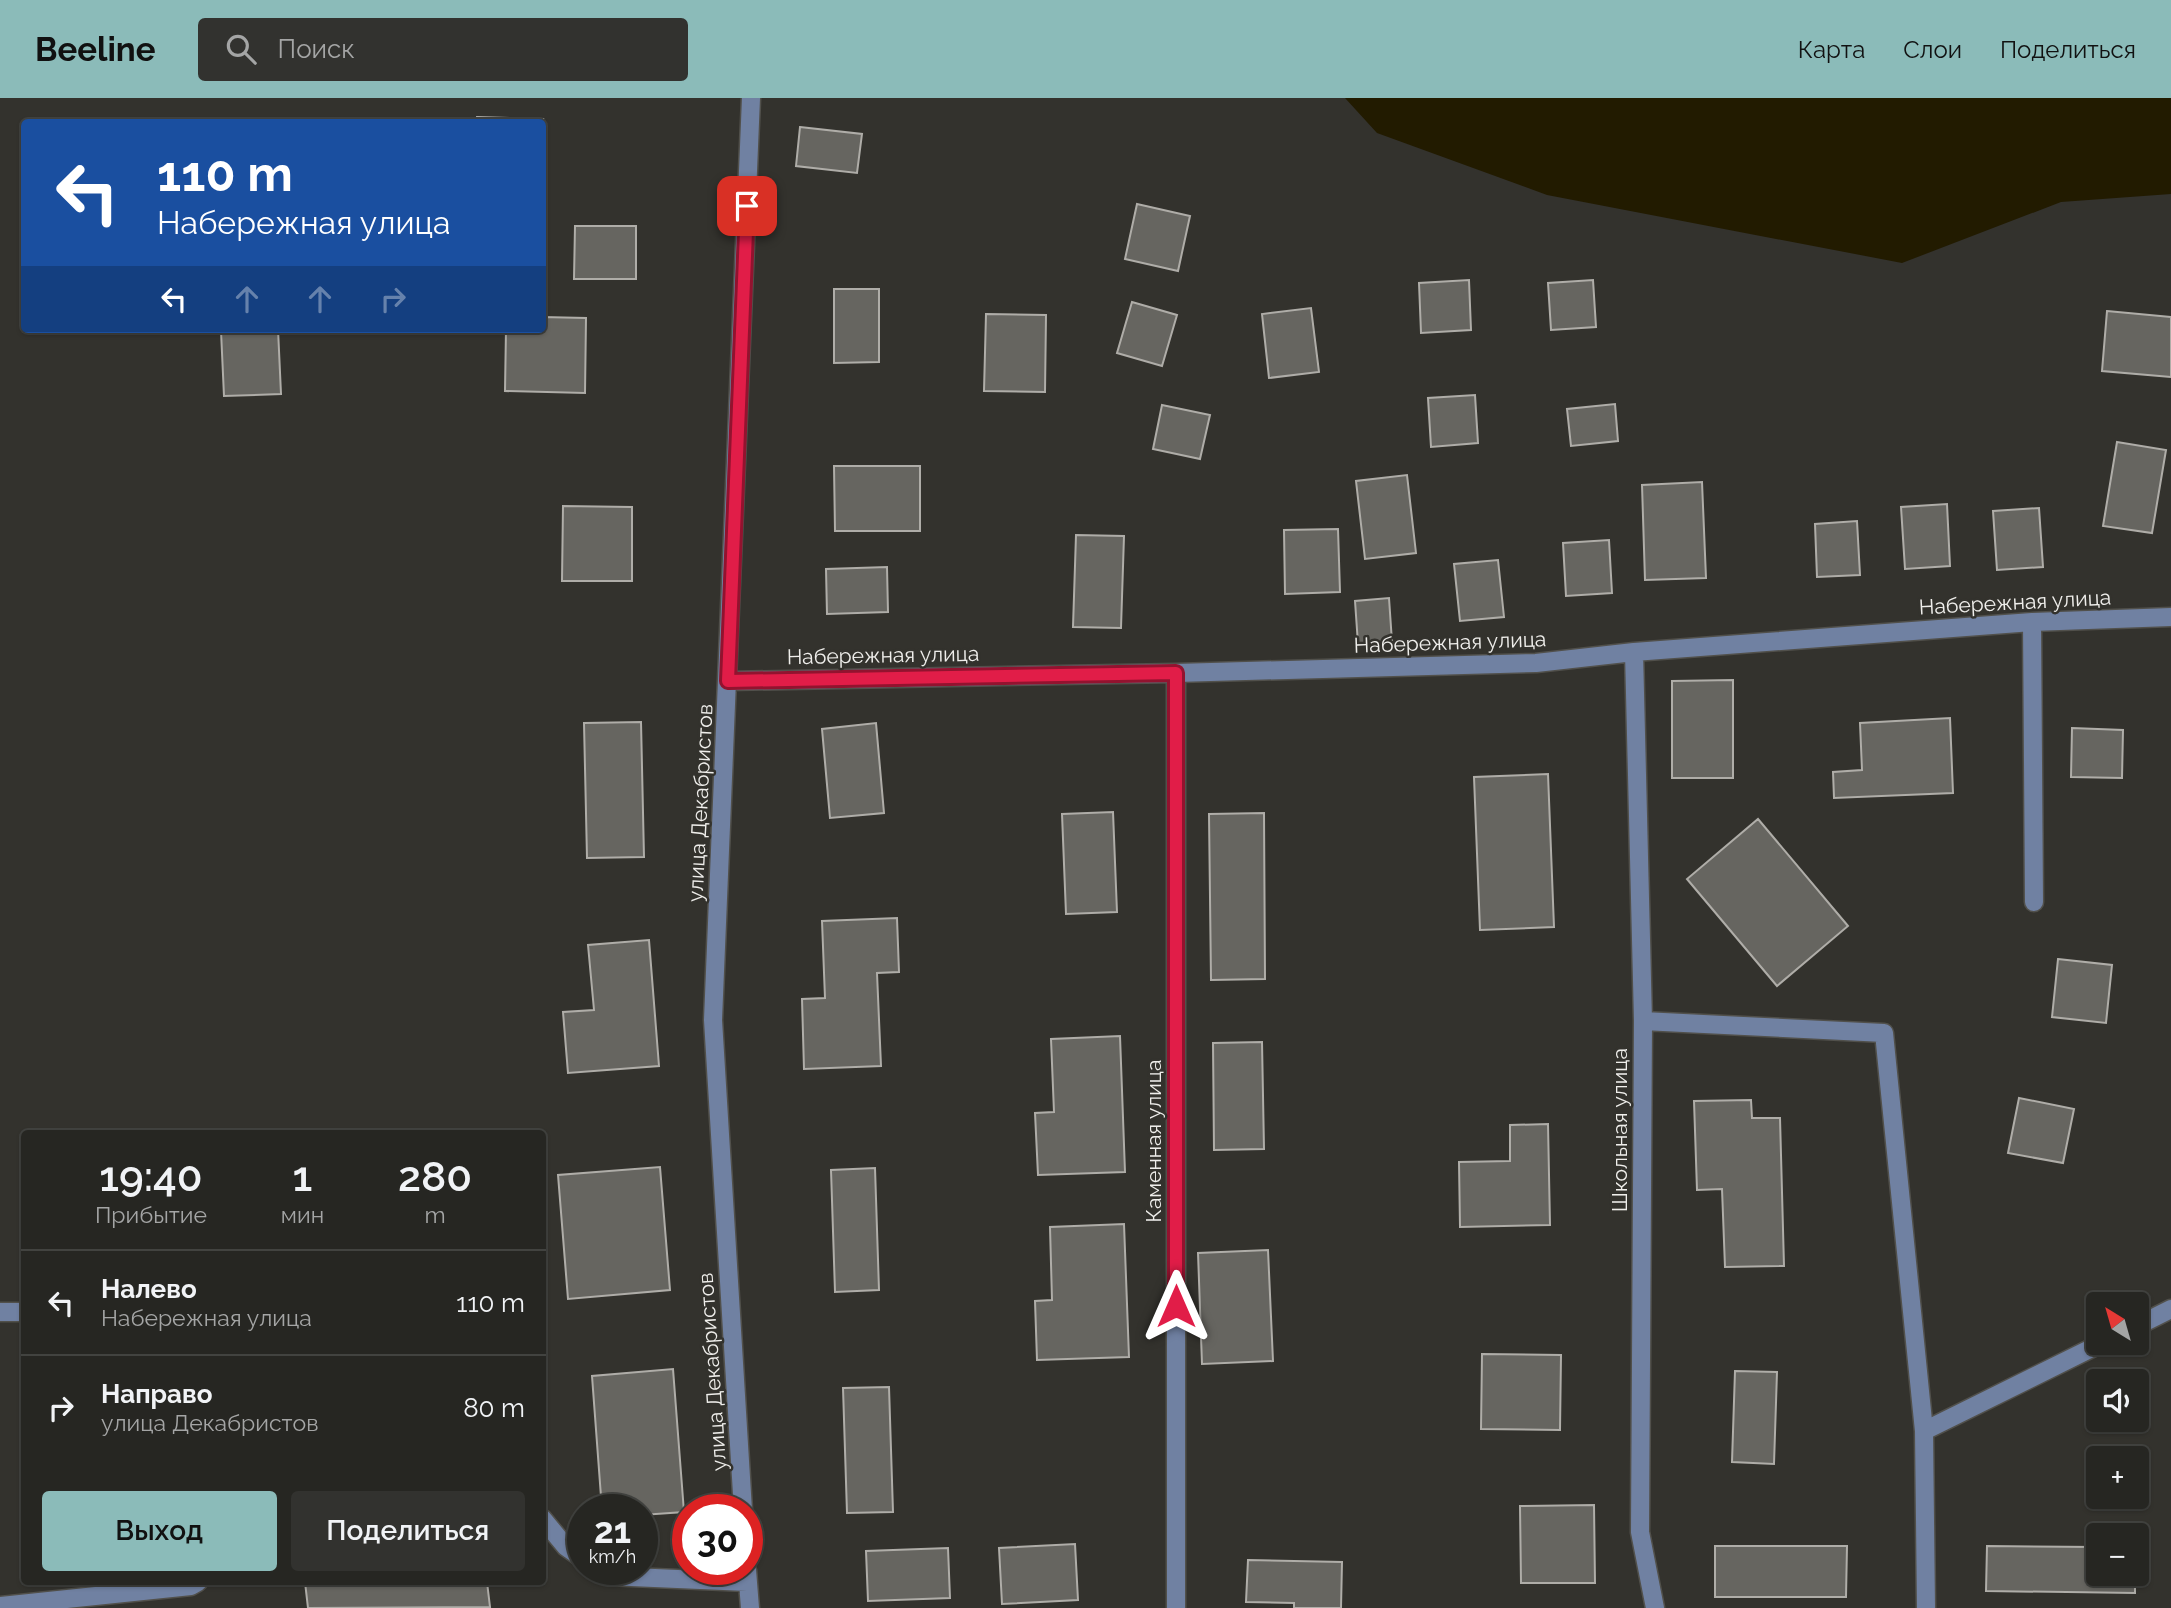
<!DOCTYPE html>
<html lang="ru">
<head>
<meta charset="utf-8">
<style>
  body { margin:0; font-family:Raleway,sans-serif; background:#32322f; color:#f1f3f6; height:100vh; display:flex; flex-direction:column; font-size:26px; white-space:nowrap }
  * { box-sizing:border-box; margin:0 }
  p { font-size:23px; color:#a4a5a5 }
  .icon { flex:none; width:38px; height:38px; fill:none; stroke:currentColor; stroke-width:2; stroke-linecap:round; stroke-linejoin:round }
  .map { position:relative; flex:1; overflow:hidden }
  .sheet { position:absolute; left:21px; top:1032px; width:525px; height:455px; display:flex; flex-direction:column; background:#262622; border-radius:7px; box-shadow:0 2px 5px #0004,0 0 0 2px #424340 }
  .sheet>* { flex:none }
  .banner { position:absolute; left:21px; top:21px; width:525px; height:214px; border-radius:7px; box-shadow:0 2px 5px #0004,0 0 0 2px #424340; background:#1a4fa0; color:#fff; overflow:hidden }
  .needle { width:46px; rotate:323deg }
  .buttons { position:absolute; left:2086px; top:1194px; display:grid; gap:14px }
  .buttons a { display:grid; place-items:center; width:63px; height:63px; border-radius:7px; background:#262622; box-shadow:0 2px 5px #0004,0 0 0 2px #424340; font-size:35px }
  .speed { position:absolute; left:567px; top:1396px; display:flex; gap:14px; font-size:35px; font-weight:700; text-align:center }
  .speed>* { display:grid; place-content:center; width:91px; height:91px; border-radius:50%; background:#262622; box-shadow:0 2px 5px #0004,0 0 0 2px #424340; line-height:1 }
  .speed small { font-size:18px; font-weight:400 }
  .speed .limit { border:10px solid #d22; background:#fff; color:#111 }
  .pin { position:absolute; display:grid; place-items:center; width:60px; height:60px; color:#fff; margin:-30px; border-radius:14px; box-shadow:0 4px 10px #0006 }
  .me { position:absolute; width:77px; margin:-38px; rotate:0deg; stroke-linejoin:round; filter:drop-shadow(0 0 5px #0008) }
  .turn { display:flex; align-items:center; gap:24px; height:147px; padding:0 21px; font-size:32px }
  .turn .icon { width:91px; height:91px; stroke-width:2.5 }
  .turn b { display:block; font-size:49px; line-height:60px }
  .lanes { display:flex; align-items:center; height:66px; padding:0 21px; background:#0003; justify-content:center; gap:35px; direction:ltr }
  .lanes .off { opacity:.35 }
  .eta { display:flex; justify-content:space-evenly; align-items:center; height:119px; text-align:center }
  .eta b { font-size:42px; font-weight:600; line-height:49px }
  .action { display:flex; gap:14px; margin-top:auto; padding:14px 21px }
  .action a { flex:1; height:80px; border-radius:7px; background:#8bbbb9; color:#111; font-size:28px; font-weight:600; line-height:80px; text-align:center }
  .action a+a { background:#32322f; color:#f1f3f6 }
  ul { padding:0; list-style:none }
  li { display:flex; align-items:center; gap:21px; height:105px; padding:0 21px; border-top:2px solid #424340 }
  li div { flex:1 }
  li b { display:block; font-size:26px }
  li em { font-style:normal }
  header { display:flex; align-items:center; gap:42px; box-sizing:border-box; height:98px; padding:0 35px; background:#8bbbb9; color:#111 }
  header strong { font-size:33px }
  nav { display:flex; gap:38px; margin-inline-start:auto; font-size:24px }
  .search { width:490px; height:63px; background:#32322f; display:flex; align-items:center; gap:18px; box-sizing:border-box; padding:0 24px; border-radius:7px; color:#a4a5a5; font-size:26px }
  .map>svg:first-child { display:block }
  .water { fill:#221b00 }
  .building { fill:#666560; stroke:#afada8; stroke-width:2 }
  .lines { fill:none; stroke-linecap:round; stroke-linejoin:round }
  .minor-casing { stroke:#51504b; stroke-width:21 }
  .minor { stroke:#7081a2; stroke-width:18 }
  .route-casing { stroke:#92132f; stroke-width:18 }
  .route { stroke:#e11d48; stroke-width:12 }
  .labels { text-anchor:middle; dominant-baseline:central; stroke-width:5; stroke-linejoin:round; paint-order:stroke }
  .street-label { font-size:21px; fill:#efeeeb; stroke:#33322d }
</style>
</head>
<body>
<header>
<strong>Beeline</strong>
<div class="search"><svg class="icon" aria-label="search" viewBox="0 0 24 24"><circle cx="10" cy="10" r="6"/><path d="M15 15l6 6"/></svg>Поиск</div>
<nav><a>Карта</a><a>Слои</a><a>Поделиться</a></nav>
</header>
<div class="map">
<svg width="2171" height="1510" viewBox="0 0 2171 1510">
  <rect width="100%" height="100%" fill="#33322d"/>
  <!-- water -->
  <path class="water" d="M1345,0H2171V96L2061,104L1902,165L1547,97L1377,35Z"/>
  <!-- building -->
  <path class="building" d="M477,19L543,21L542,24H476Z
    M800,29L862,36L857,75L796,68Z
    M1137,106L1190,118L1178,173L1125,161Z
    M575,128H636V181H574Z
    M1469,182L1471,232L1421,235L1419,185Z
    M1593,182L1596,229L1551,232L1548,185Z
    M834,191H879V264L834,265Z
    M1132,204L1177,217L1162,268L1117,255Z
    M1311,210L1319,274L1269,280L1262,216Z
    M2107,213L2171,219V279L2102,273Z
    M986,216L1046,217L1045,294L984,293Z
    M542,219L586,220L585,295L505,293L506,231H542Z
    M278,231L281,296L224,298L221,233Z
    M1475,297L1478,345L1431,349L1428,300Z
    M1615,306L1618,343L1571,348L1567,311Z
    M1162,307L1210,317L1200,361L1153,351Z
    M2117,344L2166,352L2152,435L2103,428Z
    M834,368H920V433H835Z
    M1407,377L1416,455L1365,461L1356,383Z
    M1702,384L1706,480L1645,482L1642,387Z
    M1947,406L1950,468L1905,471L1901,409Z
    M563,408L632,409V483H562Z
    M2039,410L2043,469L1997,472L1993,413Z
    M1857,423L1860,477L1817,479L1815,426Z
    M1338,431L1340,494L1285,496L1284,432Z
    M1076,437L1124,438L1121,530L1073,529Z
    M1609,442L1612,495L1566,498L1563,445Z
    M1498,462L1504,519L1460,523L1454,466Z
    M887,469L888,514L827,516L826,471Z
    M1389,500L1392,544L1358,546L1355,503Z
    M1733,582V680H1672V583Z
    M1950,620L1953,695L1834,700L1833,674L1862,672L1860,625Z
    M641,624L644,759L587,760L584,625Z
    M876,625L884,715L830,720L822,631Z
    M2072,630L2123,632L2122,680L2071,679Z
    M1548,676L1554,829L1480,832L1474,679Z
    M1113,714L1117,814L1066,816L1062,716Z
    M1264,715L1265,881L1211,882L1209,716Z
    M1758,721L1848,828L1777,888L1687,781Z
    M897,820L899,874L877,875L881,968L804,971L802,901L825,900L822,823Z
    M649,842L659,968L568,975L563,914L594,912L588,847Z
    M2058,861L2112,867L2106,925L2052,919Z
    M1120,938L1125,1074L1038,1077L1035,1015L1054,1014L1051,941Z
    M1262,944L1264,1051L1214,1052L1213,945Z
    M2019,1000L2074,1011L2063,1065L2008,1055Z
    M1751,1002L1752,1020H1780L1784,1168L1725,1169L1722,1091L1697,1092L1694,1003Z
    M1548,1026L1550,1127L1460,1129L1459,1064L1510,1063V1027Z
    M660,1069L670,1192L568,1201L558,1077Z
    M875,1070L879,1192L835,1194L831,1072Z
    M1124,1126L1129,1259L1037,1262L1035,1203L1052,1202L1050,1129Z
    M1268,1152L1273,1263L1202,1266L1198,1155Z
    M1482,1256L1561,1257L1560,1332L1481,1331Z
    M673,1271L684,1414L642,1417V1412H602L592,1278Z
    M1735,1273L1777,1274L1774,1366L1732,1364Z
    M889,1289L893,1414L847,1415L843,1290Z
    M1594,1407L1595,1485H1521L1520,1408Z
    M1075,1446L1078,1502L1002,1506L999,1450Z
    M1715,1448H1847L1846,1499H1715Z
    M1987,1448L2098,1449V1475H2135V1495L1986,1493Z
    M948,1450L950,1500L868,1503L866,1453Z
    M1248,1462L1342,1464L1341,1510H1294V1505L1246,1504Z
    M305,1484H487L490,1509L308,1510Z"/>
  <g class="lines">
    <defs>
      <path id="minor" d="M2032,524L2034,804
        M1634,554L1643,923L1640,1434L1655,1510
        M728,583L1176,575L1536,565L1634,554L2032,524L2171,519
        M1643,923L1884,935L1924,1333L1926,1510
        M0,1214H24
        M2137,1228L2171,1211
        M1924,1333L2104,1244
        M743,1412L713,922L751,0
        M542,1420L566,1449L583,1461
        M599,1472L608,1478L747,1484
        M747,1472L750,1510
        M0,1508L191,1488L198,1484
        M1176,1510V575"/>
    </defs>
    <!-- minor casing -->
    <use href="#minor" class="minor-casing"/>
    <!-- minor -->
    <use href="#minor" class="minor"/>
  </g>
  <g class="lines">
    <defs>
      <path id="route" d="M747,108L728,583L1176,575V1208"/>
    </defs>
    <!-- route casing -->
    <use href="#route" class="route-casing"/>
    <!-- route -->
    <use href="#route" class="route"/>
  </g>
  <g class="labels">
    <!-- street labels -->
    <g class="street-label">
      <text transform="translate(2015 504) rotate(-3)">Набережная улица</text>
      <text transform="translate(1450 544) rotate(-2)">Набережная улица</text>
      <text transform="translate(883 557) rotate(-1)">Набережная улица</text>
      <text transform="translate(700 705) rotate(-87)">улица Декабристов</text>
      <text transform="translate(1619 1032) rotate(-90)">Школьная улица</text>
      <text transform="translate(1153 1043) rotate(-90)">Каменная улица</text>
      <text transform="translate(712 1274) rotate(-94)">улица Декабристов</text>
    </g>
  </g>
</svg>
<div class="buttons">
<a><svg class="needle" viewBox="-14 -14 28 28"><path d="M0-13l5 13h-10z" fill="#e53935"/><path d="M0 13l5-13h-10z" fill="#a4a5a5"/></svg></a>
<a><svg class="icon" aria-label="sound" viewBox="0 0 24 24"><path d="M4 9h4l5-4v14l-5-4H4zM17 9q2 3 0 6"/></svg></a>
<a>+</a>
<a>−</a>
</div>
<div class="speed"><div>21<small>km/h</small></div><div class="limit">30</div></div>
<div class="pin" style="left:747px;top:108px;background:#d93025"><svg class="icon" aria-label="arrive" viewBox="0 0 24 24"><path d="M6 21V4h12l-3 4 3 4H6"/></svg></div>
<svg class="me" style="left:1176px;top:1208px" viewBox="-20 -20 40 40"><path d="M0-17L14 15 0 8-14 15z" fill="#e11d48" stroke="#fff" stroke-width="4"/></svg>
<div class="banner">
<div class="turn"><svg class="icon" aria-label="left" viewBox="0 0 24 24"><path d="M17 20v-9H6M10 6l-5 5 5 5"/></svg><div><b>110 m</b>Набережная улица</div></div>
<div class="lanes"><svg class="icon" aria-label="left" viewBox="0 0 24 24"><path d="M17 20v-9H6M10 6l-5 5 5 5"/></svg><svg class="icon off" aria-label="ahead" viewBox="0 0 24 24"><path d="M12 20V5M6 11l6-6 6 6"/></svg><svg class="icon off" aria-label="ahead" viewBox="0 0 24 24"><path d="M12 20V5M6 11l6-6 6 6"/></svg><svg class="icon off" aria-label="right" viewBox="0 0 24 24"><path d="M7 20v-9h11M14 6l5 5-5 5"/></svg></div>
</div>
<section class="sheet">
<div class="eta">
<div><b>19:40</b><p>Прибытие</p></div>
<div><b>1</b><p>мин</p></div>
<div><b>280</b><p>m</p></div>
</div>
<ul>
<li><svg class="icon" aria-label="left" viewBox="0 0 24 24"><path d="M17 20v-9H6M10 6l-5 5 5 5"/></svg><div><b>Налево</b><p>Набережная улица</p></div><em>110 m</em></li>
<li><svg class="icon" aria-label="right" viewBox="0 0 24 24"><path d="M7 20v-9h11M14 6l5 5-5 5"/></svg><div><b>Направо</b><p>улица Декабристов</p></div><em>80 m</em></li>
</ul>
<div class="action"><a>Выход</a><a>Поделиться</a></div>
</section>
</div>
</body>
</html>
